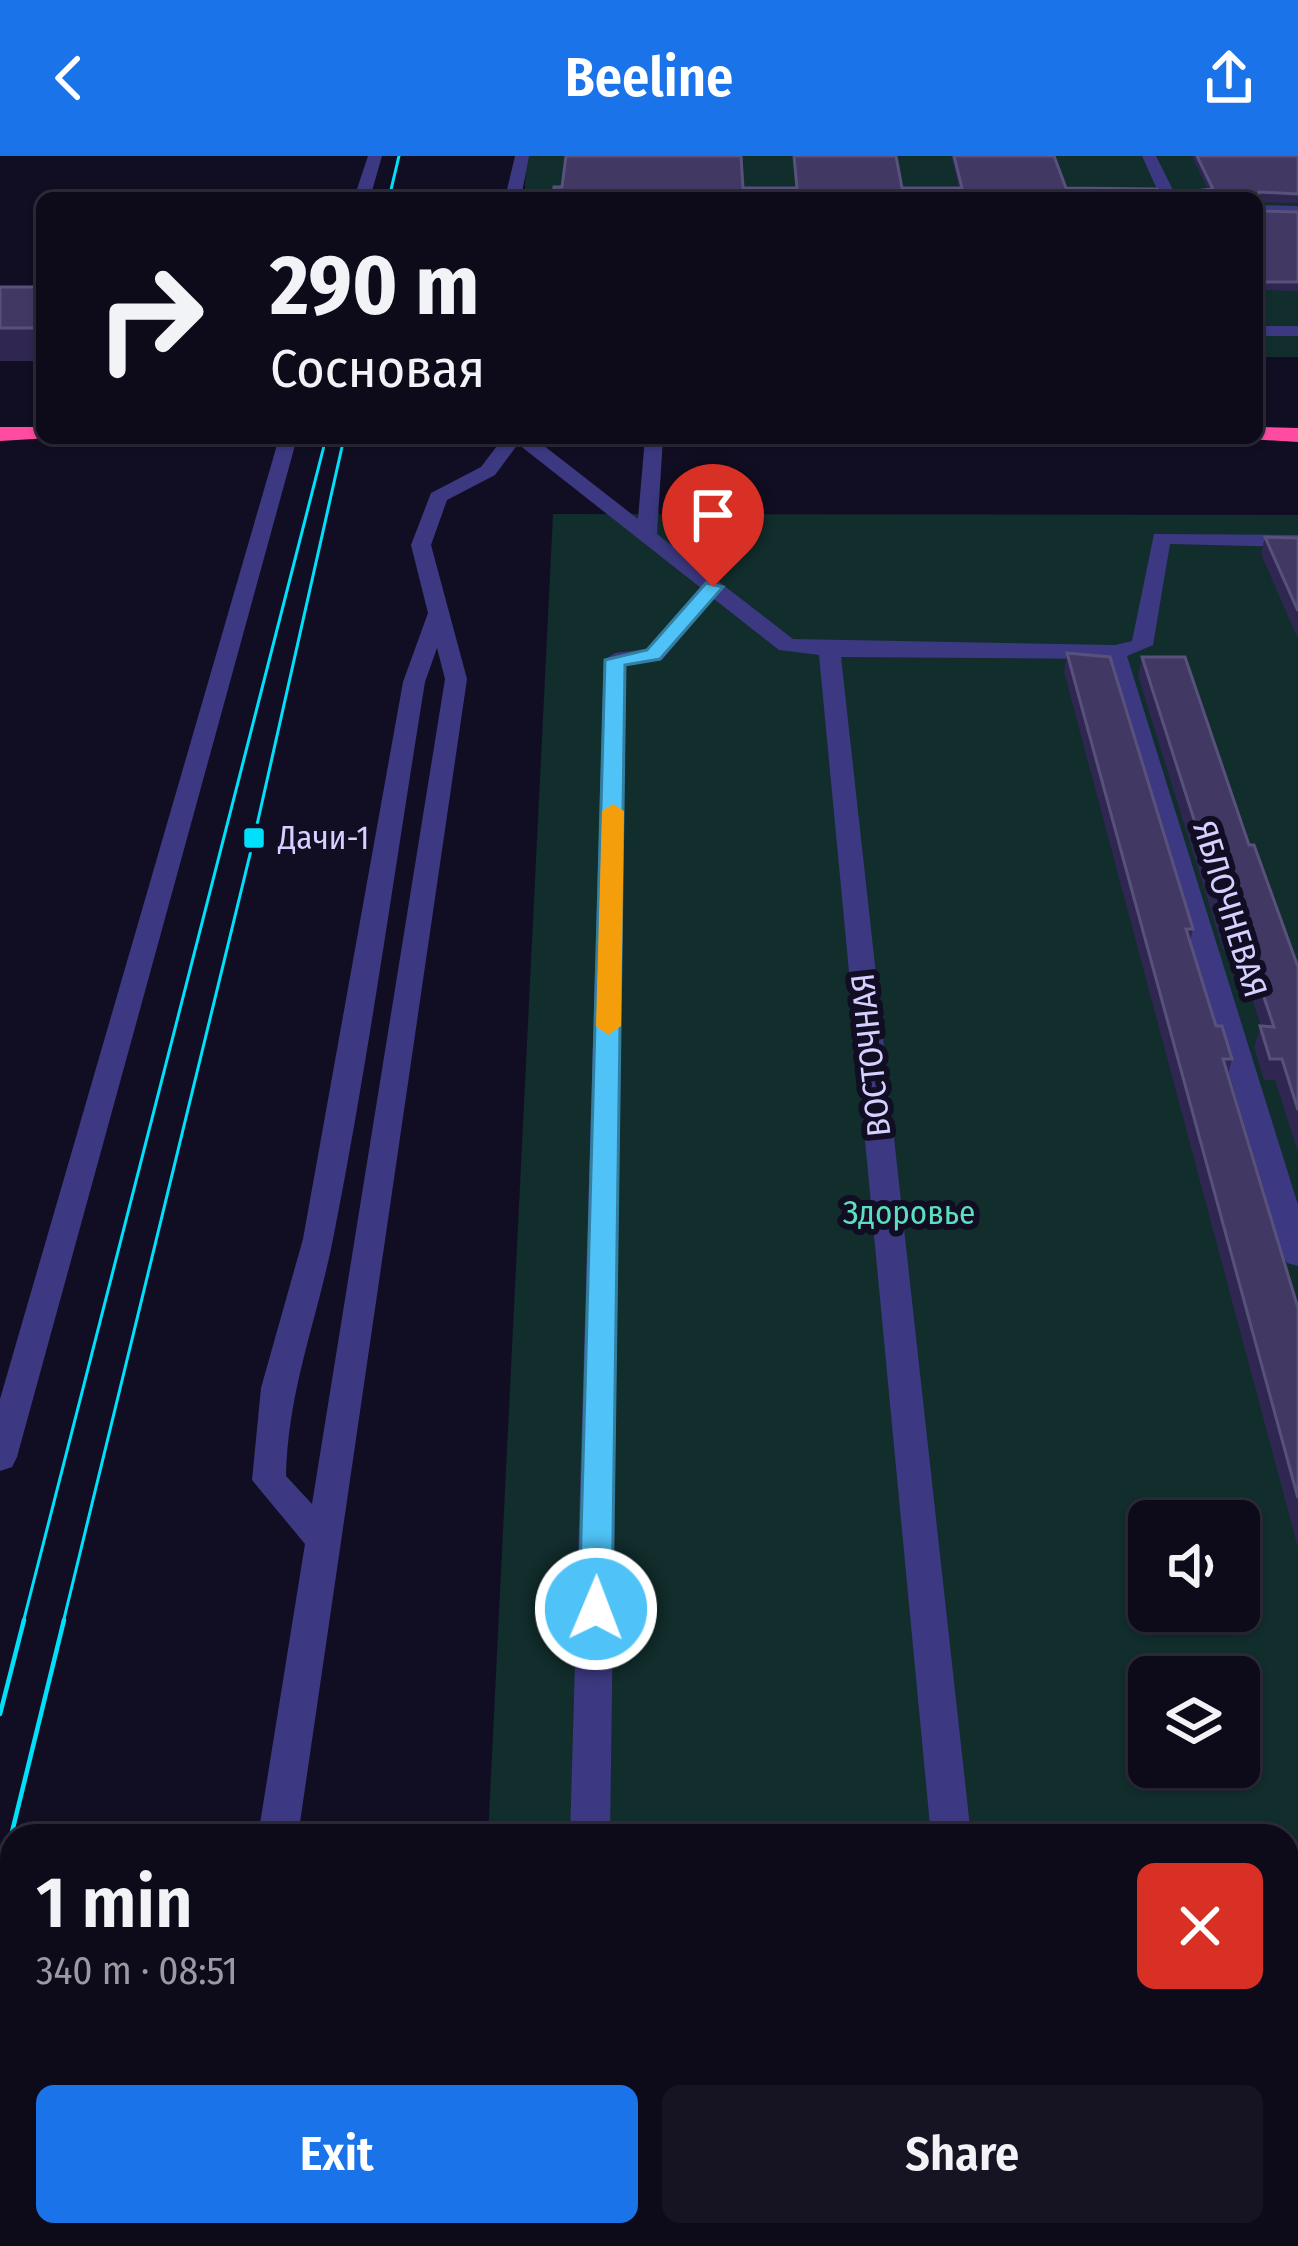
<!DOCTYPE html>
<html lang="en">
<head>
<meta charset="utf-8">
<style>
  body { margin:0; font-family:"Fira Sans Condensed",sans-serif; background:#161323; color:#f1f3f6; height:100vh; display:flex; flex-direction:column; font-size:45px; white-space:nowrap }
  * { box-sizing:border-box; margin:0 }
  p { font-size:39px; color:#9a9aa2 }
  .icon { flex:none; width:66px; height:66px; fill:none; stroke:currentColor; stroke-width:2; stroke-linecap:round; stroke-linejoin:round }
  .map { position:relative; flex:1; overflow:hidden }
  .sheet { position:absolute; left:0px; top:1668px; width:1299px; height:423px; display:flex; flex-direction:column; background:#0d0a1a; border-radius:36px 36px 0 0; box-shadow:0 3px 9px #0004,0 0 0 3px #2d2b39 }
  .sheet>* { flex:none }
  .guide { position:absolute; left:36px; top:36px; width:1227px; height:252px; border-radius:18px; box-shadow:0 3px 9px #0004,0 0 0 3px #2d2b39; background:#0d0a1a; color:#f1f3f6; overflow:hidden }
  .buttons { position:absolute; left:1128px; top:1344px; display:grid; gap:24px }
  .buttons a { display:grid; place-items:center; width:132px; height:132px; border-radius:18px; background:#0d0a1a; box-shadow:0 3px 9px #0004,0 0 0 3px #2d2b39; font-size:60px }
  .pin { position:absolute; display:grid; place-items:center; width:102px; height:102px; color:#fff; margin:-123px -51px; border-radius:50% 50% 50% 0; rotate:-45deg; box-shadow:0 0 12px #0007 }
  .pin .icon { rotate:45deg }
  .me { position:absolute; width:132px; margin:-66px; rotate:1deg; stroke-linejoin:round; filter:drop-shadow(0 0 9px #0008) }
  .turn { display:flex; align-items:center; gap:42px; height:252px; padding:0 36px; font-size:54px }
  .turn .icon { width:156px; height:156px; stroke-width:2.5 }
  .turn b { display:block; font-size:84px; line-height:102px }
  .round { display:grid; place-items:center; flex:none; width:126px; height:126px; border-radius:18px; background:#161323 }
  .overview { display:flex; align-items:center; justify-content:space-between; height:204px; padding:0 36px }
  h1 { font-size:72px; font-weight:600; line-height:90px }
  .cta { display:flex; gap:24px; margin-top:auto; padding:24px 36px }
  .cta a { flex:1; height:138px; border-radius:18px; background:#1a73e8; color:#fff; font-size:48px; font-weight:600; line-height:138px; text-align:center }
  .cta a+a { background:#161323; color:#f1f3f6 }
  header { display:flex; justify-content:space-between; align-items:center; height:156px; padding:0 36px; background:#1a73e8; color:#fff; font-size:54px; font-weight:600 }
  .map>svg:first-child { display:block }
  .green { fill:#112d2c; fill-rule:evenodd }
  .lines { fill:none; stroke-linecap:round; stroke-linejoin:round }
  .minor { fill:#3c3982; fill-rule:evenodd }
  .highway { fill:#ff4ba0; fill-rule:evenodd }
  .tram-far1 { stroke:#00e0fb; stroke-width:3 }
  .tram { stroke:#00e0fb; stroke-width:4.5 }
  .wall { fill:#2f2751 }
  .building { fill:#413964; stroke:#58517c; stroke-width:3 }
  .route { fill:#4fc3f7; stroke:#337fa1; stroke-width:3 }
  .slow { fill:#f59e0b }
  .poi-dot { fill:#00e0fb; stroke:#110e23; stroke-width:4.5 }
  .labels { text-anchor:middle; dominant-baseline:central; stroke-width:12; stroke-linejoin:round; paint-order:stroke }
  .poi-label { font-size:33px; fill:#d5d0ff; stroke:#110e23; text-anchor:start }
  .street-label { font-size:33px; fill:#d5d0ff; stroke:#110e23 }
  .park-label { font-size:33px; fill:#5bdfbf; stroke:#110e23 }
</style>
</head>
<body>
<header><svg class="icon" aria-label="back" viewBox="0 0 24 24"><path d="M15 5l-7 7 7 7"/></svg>Beeline<svg class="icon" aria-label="share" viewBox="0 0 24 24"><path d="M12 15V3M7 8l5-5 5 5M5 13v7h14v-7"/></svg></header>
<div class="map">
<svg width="1298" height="2090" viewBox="0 0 1298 2090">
  <rect width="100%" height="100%" fill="#110e23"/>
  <!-- green -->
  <path class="green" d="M527,0H1298V201H1257V42H524Z
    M553,358L1298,359V2090H468L469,2079H1287V1680H488ZM1149,1365H1239V1455H1149ZM1149,1521H1239V1611H1149Z"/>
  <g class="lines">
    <!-- minor -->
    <path class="minor" d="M368,0H382L370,42H354Z
      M515,0H529L521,42H505Z
      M1142,0H1156L1177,42H1161Z
      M1257,49L1298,50V60L1257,59Z
      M1257,170H1298V180H1257Z
      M279,282H297L17,1301L12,1311L0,1315V1243Z
      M503,282H534L638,363L645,282H663L657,378L793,483L1115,489L1132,485L1154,378L1298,379V391L1170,388L1153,489L1127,500L1298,1049V1110L1287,1107L1283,1099L1106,503L841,501L971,1680H931L819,499L779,494L714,443L662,504L626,509L610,1680H570L604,504L615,497L647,493L701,432L518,288L495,319L447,344L431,389L467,523L298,1680H258L305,1388L252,1324L261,1232L303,1083L403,526L428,457L411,389L431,337L481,311ZM437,492L445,523L312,1348L286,1320C288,1232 318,1162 334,1078C370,895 395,710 425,526Z
      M1287,1834H1298V1876H1287Z
      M197,2079H243L242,2090H196Z
      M559,2079H605V2090H559Z
      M974,2079H1020L1021,2090H975Z"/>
    <!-- highway -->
    <path class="highway" d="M0,271H42V282H50L0,285Z
      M1257,271L1298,272V286L1249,283L1257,282Z"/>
    <!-- tram-far1 -->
    <path class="tram-far1" d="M389,42L399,0
      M23,1467L326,282
      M63,1467L254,682L344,282"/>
    <!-- tram -->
    <path class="tram" d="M0,1558L24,1464
      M0,1725L64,1464"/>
  </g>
  <!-- wall -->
  <path class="wall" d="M793,0H896L902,32H959L951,0H1054L1066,32L1162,38L1208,34L1192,0H1298V47L562,31L796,32Z
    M1257,54L1259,55L1298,56V135L1257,134Z
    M0,131H42V205H0Z
    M1265,381L1298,382V483L1261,398Z
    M1067,497L1193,773L1190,785L1216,870L1232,903L1228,919L1298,1152V1392L1064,516Z
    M1142,501L1249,689L1298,811V996L1275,924H1264L1254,891L1261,870L1236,793H1223L1138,520Z"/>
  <!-- building -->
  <path class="building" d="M566,0H741L743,32H797L794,0H896L902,32H962L954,0H1054L1066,32L1157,33L1162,38L1213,33L1197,0H1298V38L1259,36L1257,42H553L554,31H562Z
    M1257,54L1259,55L1298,56V126H1257Z
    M0,131H42V172H0Z
    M1265,381L1298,382V455Z
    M1067,497L1110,501L1193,773H1186L1216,870H1222L1232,903H1223L1298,1152V1342Z
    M1142,501H1185L1249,689H1254L1298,811V954L1282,903H1270L1260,870L1274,871L1241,773H1229Z"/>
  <!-- route -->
  <path class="route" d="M706,427L723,431L660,503L625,509L612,1453L607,1463L596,1467L584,1463L579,1453L605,504L647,494Z"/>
  <!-- slow -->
  <path class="slow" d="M613,648L624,655L621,870L608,879L596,870L602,655Z"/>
  <!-- markers -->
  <rect class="poi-dot" x="242" y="670" width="24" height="24" rx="6"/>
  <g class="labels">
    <!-- poi labels -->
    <g class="poi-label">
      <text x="278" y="682">Дачи-1</text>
    </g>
    <!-- street labels -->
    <g class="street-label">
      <text transform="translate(1230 753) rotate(73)">ЯБЛОЧНЕВАЯ</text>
      <text transform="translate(871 899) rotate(-96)">ВОСТОЧНАЯ</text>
    </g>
    <!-- park labels -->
    <g class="park-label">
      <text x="909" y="1057">Здоровье</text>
    </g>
  </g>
</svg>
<div class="buttons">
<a><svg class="icon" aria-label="sound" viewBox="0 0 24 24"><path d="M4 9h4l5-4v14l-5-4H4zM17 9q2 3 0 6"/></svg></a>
<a><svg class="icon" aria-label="layers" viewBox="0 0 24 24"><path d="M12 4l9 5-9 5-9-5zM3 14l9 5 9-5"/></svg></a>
</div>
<div class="pin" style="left:713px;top:431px;background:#d93025"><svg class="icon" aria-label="arrive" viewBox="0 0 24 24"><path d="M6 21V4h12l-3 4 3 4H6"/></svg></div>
<svg class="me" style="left:596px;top:1453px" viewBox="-20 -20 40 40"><circle r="17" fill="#4fc3f7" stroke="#fff" stroke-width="3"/><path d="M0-11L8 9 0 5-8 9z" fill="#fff"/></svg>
<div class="guide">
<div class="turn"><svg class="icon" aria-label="right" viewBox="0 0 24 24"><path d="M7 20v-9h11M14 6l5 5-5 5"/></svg><div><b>290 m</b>Сосновая</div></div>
</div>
<section class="sheet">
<div class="overview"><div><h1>1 min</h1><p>340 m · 08:51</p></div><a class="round" style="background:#d93025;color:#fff"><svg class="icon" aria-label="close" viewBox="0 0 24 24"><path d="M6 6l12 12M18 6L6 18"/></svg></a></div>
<div class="cta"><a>Exit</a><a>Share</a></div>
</section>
</div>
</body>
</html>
